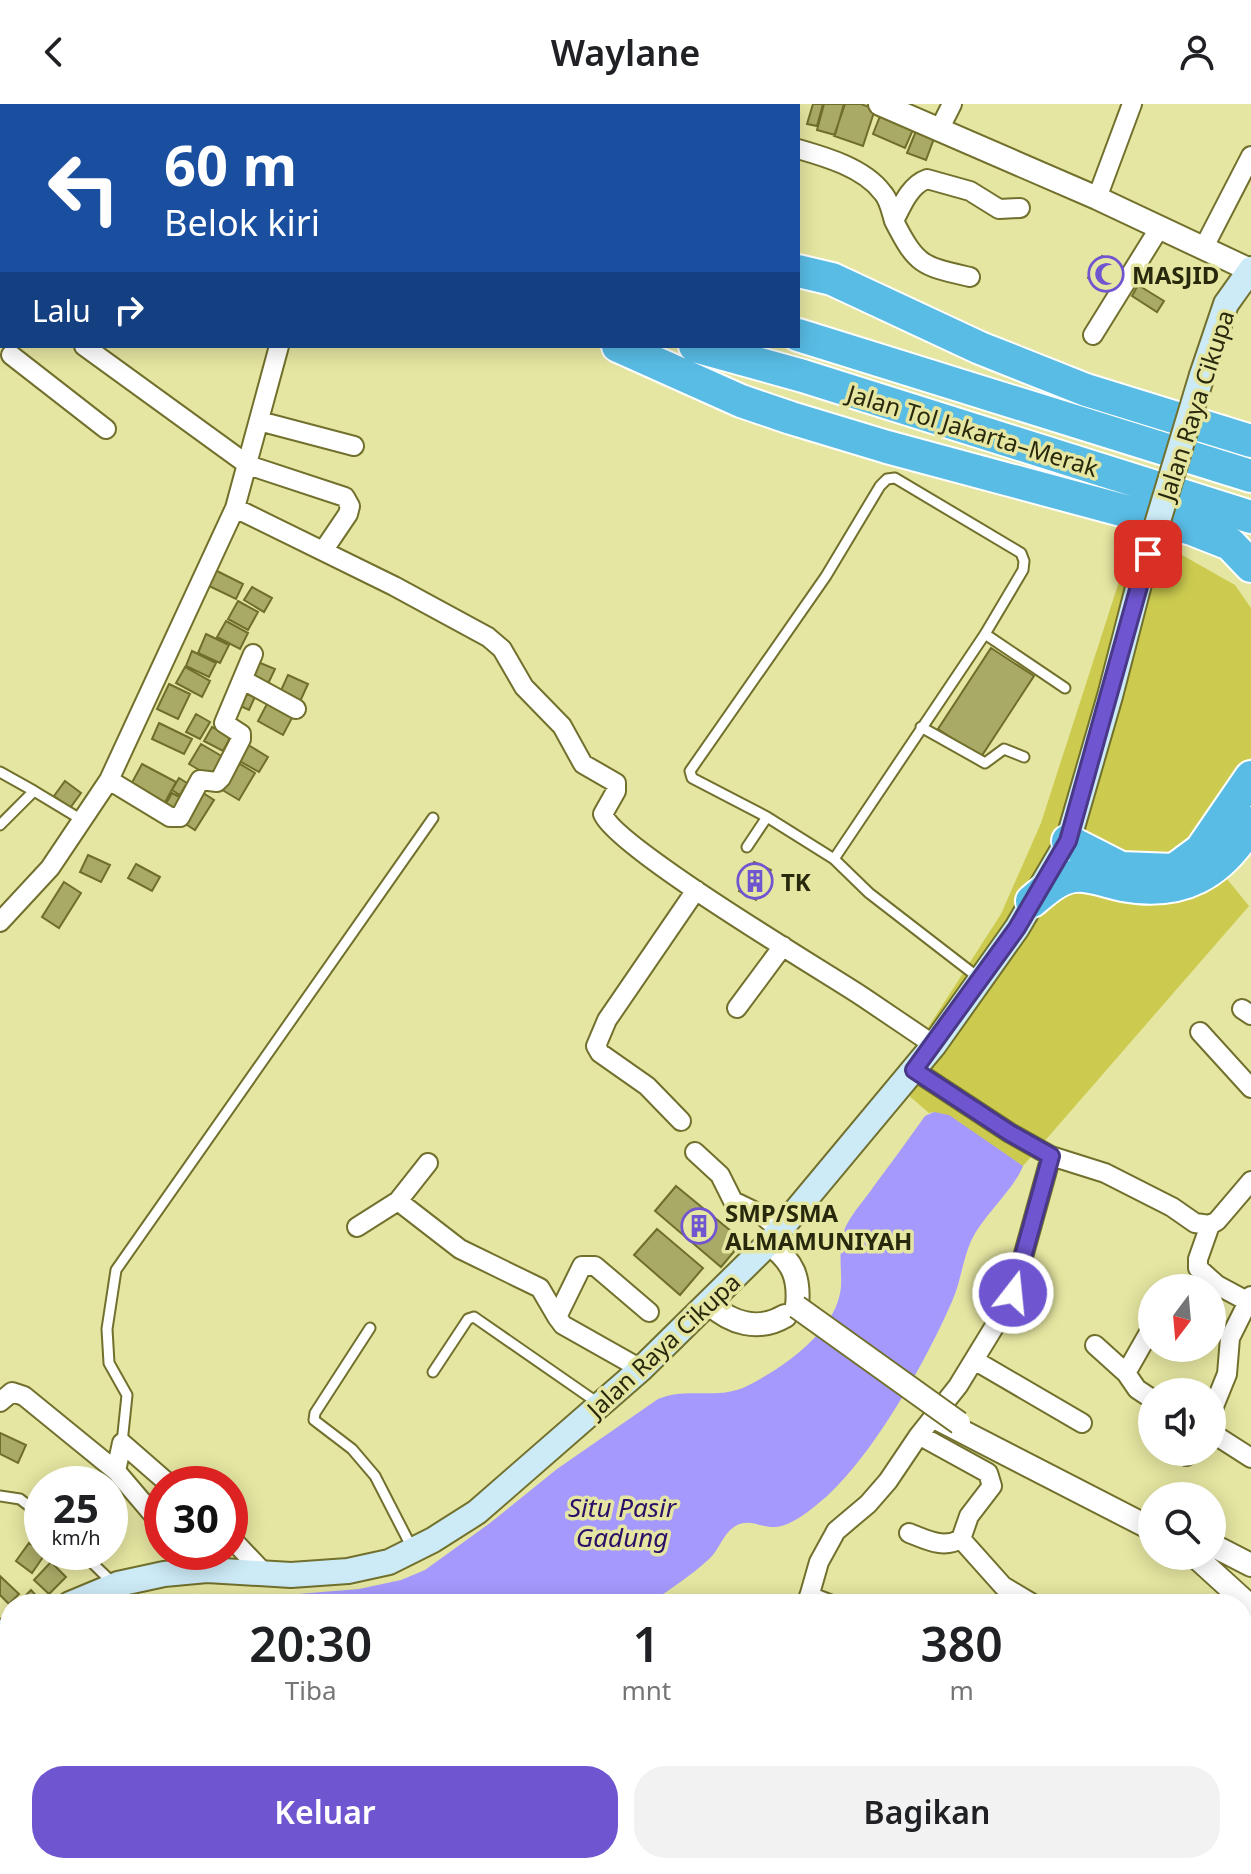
<!DOCTYPE html>
<html lang="id">
<head>
<meta charset="utf-8">
<style>
  body { margin:0; font-family:"Noto Sans",sans-serif; background:#f2f2f2; color:#202124; height:100vh; display:flex; flex-direction:column; font-size:30px; white-space:nowrap }
  * { box-sizing:border-box; margin:0 }
  p { font-size:26px; color:#757577 }
  .icon { flex:none; width:44px; height:44px; fill:none; stroke:currentColor; stroke-width:2; stroke-linecap:round; stroke-linejoin:round }
  .map { position:relative; flex:1; overflow:hidden }
  .details { position:absolute; left:0px; top:1490px; width:1252px; height:280px; display:flex; flex-direction:column; background:#fff; border-radius:32px 32px 0 0; box-shadow:0 4px 20px #0003 }
  .details>* { flex:none }
  .hud { position:absolute; left:0px; top:0px; width:800px; height:244px; box-shadow:0 4px 20px #0003; background:#1a4fa0; color:#fff; overflow:hidden }
  .needle { width:52px; rotate:196deg }
  .buttons { position:absolute; left:1138px; top:1170px; display:grid; gap:16px }
  .buttons a { display:grid; place-items:center; width:88px; height:88px; border-radius:50%; background:#fff; box-shadow:0 4px 20px #0003; font-size:40px }
  .speed { position:absolute; left:24px; top:1362px; display:flex; gap:16px; font-size:40px; font-weight:700; text-align:center }
  .speed>* { display:grid; place-content:center; width:104px; height:104px; border-radius:50%; background:#fff; box-shadow:0 4px 20px #0003; line-height:1 }
  .speed small { font-size:20px; font-weight:400 }
  .speed .limit { border:12px solid #d22; background:#fff; color:#111 }
  .pin { position:absolute; display:grid; place-items:center; width:68px; height:68px; color:#fff; margin:-34px; border-radius:16px; box-shadow:0 4px 12px #0006 }
  .me { position:absolute; width:88px; margin:-44px; rotate:16deg; stroke-linejoin:round; filter:drop-shadow(0 0 6px #0008) }
  .turn { display:flex; align-items:center; gap:28px; height:168px; padding:0 32px; font-size:36px }
  .turn .icon { width:104px; height:104px; stroke-width:2.5 }
  .turn b { display:block; font-size:56px; line-height:68px }
  .then { display:flex; align-items:center; height:76px; padding:0 32px; background:#0003; gap:16px; font-size:30px }
  .eta { display:flex; justify-content:space-evenly; align-items:center; height:136px; text-align:center }
  .eta b { font-size:48px; font-weight:600; line-height:56px }
  .button { display:flex; gap:16px; margin-top:auto; padding:16px 32px }
  .button a { flex:1; height:92px; border-radius:32px; background:#6f56d0; color:#fff; font-size:32px; font-weight:600; line-height:92px; text-align:center }
  .button a+a { background:#f2f2f2; color:#202124 }
  header { display:flex; justify-content:space-between; align-items:center; height:104px; padding:0 32px; background:#fff; font-size:36px; font-weight:600 }
  .map>svg:first-child { display:block }
  .green { fill:#cccb50 }
  .water { fill:#a699fe }
  .building { fill:#aaaa67; stroke:#6f6f2c; stroke-width:2 }
  .lines { fill:none; stroke-linecap:round; stroke-linejoin:round }
  .service-casing { stroke:#71702d; stroke-width:13 }
  .minor-casing { stroke:#71702d; stroke-width:22 }
  .tertiary-casing { stroke:#71702d; stroke-width:26 }
  .secondary-casing { stroke:#71702d; stroke-width:28 }
  .motorway-casing { stroke:#fff; stroke-width:36 }
  .service { stroke:#fff; stroke-width:9 }
  .minor { stroke:#fff; stroke-width:18 }
  .tertiary { stroke:#fff; stroke-width:22 }
  .secondary { stroke:#cdebf7; stroke-width:24 }
  .motorway { stroke:#59bce5; stroke-width:32 }
  .tertiary-bridge-casing { stroke:#71702d; stroke-width:26; stroke-linecap:butt }
  .secondary-bridge-casing { stroke:#71702d; stroke-width:28; stroke-linecap:butt }
  .tertiary-bridge { stroke:#fff; stroke-width:22 }
  .secondary-bridge { stroke:#cdebf7; stroke-width:24 }
  .route-casing { stroke:#483887; stroke-width:20 }
  .route { stroke:#6f56d0; stroke-width:14 }
  .labels { text-anchor:middle; dominant-baseline:central; stroke-width:7; stroke-linejoin:round; paint-order:stroke }
  .poi-label { font-size:24px; font-weight:bold; fill:#28280c; stroke:#e5e6a1; text-anchor:start }
  .street-label { font-size:24px; fill:#28280c; stroke:#e5e6a1 }
  .water-label { font-size:26px; font-style:italic; fill:#2c1068; stroke:#e5e6a1 }
</style>
</head>
<body>
<header><svg class="icon" aria-label="back" viewBox="0 0 24 24"><path d="M15 5l-7 7 7 7"/></svg>Waylane<svg class="icon" aria-label="person" viewBox="0 0 24 24"><circle cx="12" cy="8" r="4"/><path d="M4 21q1-7 8-7t8 7"/></svg></header>
<div class="map">
<svg width="1251" height="1770" viewBox="0 0 1251 1770">
  <rect width="100%" height="100%" fill="#e5e6a1"/>
  <!-- green -->
  <path class="green" d="M1136,425L1235,481L1251,504V653L1205,748L1249,802L1023,1062L934,1008L929,1009L893,978L1001,810L1041,719Z"/>
  <!-- water -->
  <path class="water" d="M934,1008L949,1011L1023,1062C1013,1087 984,1110 971,1137C963,1155 961,1176 953,1195C928,1254 874,1350 826,1393C813,1404 793,1422 775,1423C760,1424 748,1413 734,1423C722,1431 719,1447 708,1456C691,1472 669,1485 650,1500H172L359,1485L401,1476L425,1466L490,1419L557,1365L658,1295C688,1282 717,1297 747,1282C783,1264 837,1227 841,1183C842,1163 837,1141 846,1122C853,1108 865,1095 874,1082C891,1059 908,1036 925,1012Z
    M10,1608V1760H122L90,1770H0V1614Z"/>
  <!-- building -->
  <path class="building" d="M813,0H823L817,22L807,20Z
    M824,0H844L835,31L817,26Z
    M845,0H861L875,5L863,42L834,32Z
    M882,7L915,21L905,44L873,30Z
    M918,22L936,29L926,56L907,49Z
    M1102,152L1124,167L1111,188L1088,174Z
    M1138,181L1164,197L1157,208L1132,192Z
    M215,466L243,480L236,495L207,481Z
    M252,483L272,494L264,508L244,496Z
    M238,497L258,508L248,526L228,515Z
    M226,517L248,529L240,545L217,533Z
    M206,530L229,541L220,559L198,549Z
    M991,544L1034,572L981,653L938,625Z
    M192,547L216,559L209,573L186,562Z
    M253,556L275,565L267,582L246,572Z
    M185,563L210,577L202,593L176,579Z
    M288,571L308,580L298,602L278,593Z
    M169,580L190,590L178,615L157,605Z
    M244,580L258,586L249,606L234,599Z
    M268,598L293,612L283,631L258,617Z
    M196,610L210,618L200,635L186,628Z
    M159,619L192,635L184,650L152,635Z
    M212,623L231,632L223,647L204,637Z
    M245,639L268,653L259,668L236,655Z
    M201,640L225,654L213,674L189,660Z
    M235,657L255,669L239,696L219,684Z
    M142,660L176,678L162,704L128,686Z
    M179,674L187,679L180,691L172,686Z
    M65,677L81,689L70,704L54,692Z
    M200,687L214,696L195,726L181,717Z
    M172,689L183,695L175,711L163,705Z
    M88,751L110,761L101,778L80,768Z
    M754,758L771,766L756,796L739,787Z
    M136,760L160,773L152,787L128,774Z
    M64,778L81,789L59,824L42,813Z
    M676,1082L743,1137L721,1163L655,1107Z
    M657,1125L703,1164L680,1191L634,1151Z
    M0,1329L26,1341L18,1359L0,1350Z
    M29,1439L45,1450L32,1469L16,1457Z
    M51,1458L66,1473L49,1490L34,1476Z
    M0,1472L19,1490L9,1500L0,1491Z
    M31,1486L41,1497L39,1500H17Z
    M0,1581L10,1599L0,1604Z"/>
  <g class="lines">
    <defs>
      <path id="service" d="M579,0V2
        M985,530L1065,584
        M921,623L985,659L1004,645L1024,653
        M0,668L34,687
        M0,721L34,687L82,716
        M747,743L767,713
        M834,755L767,713L692,674L690,667L826,472L880,382L887,375L895,374L1021,449L1024,457L1023,466L985,530L834,755L869,789L979,874
        M370,1224L315,1309L314,1316L352,1345L375,1372L412,1444
        M433,1268L468,1215L474,1213L598,1299
        M122,1339L127,1291L109,1259L107,1225L116,1166L433,714
        M0,1392L20,1395L42,1412
        M81,1448L113,1479"/>
      <path id="minor" d="M361,0V2
        M761,2V0
        M940,24L952,0
        M798,45C826,53 864,64 882,88C889,95 891,107 894,117
        M1097,94L1132,0
        M1204,143L1251,52
        M970,173C922,162 917,162 894,117C902,101 910,81 927,75L970,87L999,105L1020,104
        M0,191L2,192
        M1093,231L1160,123
        M84,242L248,361L345,393L350,402L348,410L323,447
        M11,251L106,325
        M259,317L354,342
        M235,404L394,482L488,533L502,545L524,583L562,622L583,660L616,679V687L603,710C615,743 822,866 863,893C887,909 910,925 934,941
        M243,576L296,605
        M109,676L170,713H180L200,676L217,678L221,674L241,635V630L224,619L253,550
        M0,818L50,764L109,676L235,404L279,242
        M737,904L783,842
        M1242,905L1251,911
        M1200,928L1251,984
        M914,966L1010,1029L1051,1052L1105,1069L1172,1103L1195,1119L1210,1121L1217,1117L1251,1077
        M681,1017L647,982L600,949L596,942L607,916L696,786
        M695,1048L720,1071L733,1097L762,1111L780,1126
        M398,1097L428,1059
        M1210,1121L1198,1155V1164L1217,1181L1247,1197
        M357,1123L398,1097L460,1145L540,1184L557,1213
        M1095,1241L1126,1269L1137,1285L1152,1295
        M974,1256L1082,1319
        M641,1265L563,1221L557,1213L582,1162H595L649,1208
        M1126,1269L1151,1225
        M0,1298L12,1288L24,1292L116,1367L162,1421
        M1212,1307L1227,1270L1230,1234L1251,1192
        M1212,1329L1251,1354
        M919,1331L988,1369L992,1382L969,1412L961,1435L1003,1482L1033,1500
        M1186,1352L1188,1348
        M116,1367L122,1339L169,1380
        M909,1429C927,1436 943,1445 961,1435
        M230,1433L265,1470
        M183,1448L195,1467
        M809,1492L829,1500
        M807,1500L819,1458L836,1427L868,1400L888,1377L919,1331L958,1282L999,1215L1013,1189L1051,1052
        M1242,1745L1251,1751
        M757,1760L758,1770
        M866,1760L882,1770
        M508,1770L515,1760"/>
      <path id="tertiary" d="M880,0L1097,94L1250,166
        M769,1139C793,1158 800,1173 797,1203
        M710,1200C731,1219 758,1228 785,1212
        M940,1316L1152,1425
        M1212,1441L1251,1461
        M1195,1452L1251,1503"/>
      <path id="secondary" d="M1202,271L1226,200L1251,165
        M70,1500L118,1480L164,1470L207,1466L291,1471L348,1467L389,1458L433,1436L477,1408L641,1265L769,1139L934,941L1017,824L1068,737L1110,592L1139,480
        M0,1529L10,1525"/>
      <path id="motorway" d="M42,0L48,2
        M0,30L2,31
        M798,167L832,175L980,244L1086,286L1251,337
        M798,231L1251,372
        M618,242L741,297L791,314L887,343L1192,425L1230,440L1251,462
        M695,242L803,272L1251,413
        M1068,737L1121,764L1174,766L1201,746L1251,673
        M1032,797C1044,787 1058,774 1074,772C1089,770 1108,778 1123,781C1182,792 1221,770 1251,719"/>
    </defs>
    <!-- service casing -->
    <use href="#service" class="service-casing"/>
    <!-- minor casing -->
    <use href="#minor" class="minor-casing"/>
    <!-- tertiary casing -->
    <use href="#tertiary" class="tertiary-casing"/>
    <!-- secondary casing -->
    <use href="#secondary" class="secondary-casing"/>
    <!-- motorway casing -->
    <use href="#motorway" class="motorway-casing"/>
    <!-- service -->
    <use href="#service" class="service"/>
    <!-- minor -->
    <use href="#minor" class="minor"/>
    <!-- tertiary -->
    <use href="#tertiary" class="tertiary"/>
    <!-- secondary -->
    <use href="#secondary" class="secondary"/>
    <!-- motorway -->
    <use href="#motorway" class="motorway"/>
    <defs>
      <path id="tertiary-bridge" d="M797,1203L959,1319"/>
      <path id="secondary-bridge" d="M1139,480L1202,271"/>
    </defs>
    <!-- tertiary-bridge casing -->
    <use href="#tertiary-bridge" class="tertiary-bridge-casing"/>
    <!-- secondary-bridge casing -->
    <use href="#secondary-bridge" class="secondary-bridge-casing"/>
    <!-- tertiary-bridge -->
    <use href="#tertiary-bridge" class="tertiary-bridge"/>
    <!-- secondary-bridge -->
    <use href="#secondary-bridge" class="secondary-bridge"/>
  </g>
  <g class="lines">
    <defs>
      <path id="route" d="M1013,1189L1051,1052L1010,1029L914,966L1017,824L1068,737L1148,450"/>
    </defs>
    <!-- route casing -->
    <use href="#route" class="route-casing"/>
    <!-- route -->
    <use href="#route" class="route"/>
  </g>
  <!-- icons -->
  <defs>
    <symbol id="mosque-ring" viewBox="-11 -11 22 22"><circle r="9.5" fill="#e5e6a1" stroke="#6f56d0" stroke-width="1.5"/><path d="M3.5-4.9A6 6 0 1 0 3.5 4.9A5 5 0 1 1 3.5-4.9Z" fill="#6f56d0"/></symbol>
    <symbol id="building-ring" viewBox="-11 -11 22 22"><circle r="9.5" fill="#e5e6a1" stroke="#6f56d0" stroke-width="1.5"/><path d="M-4-6H4V6H1V3H-1V6H-4ZM-2.5-4.3h1.7v1.8h-1.7ZM.8-4.3h1.7v1.8H.8ZM-2.5-1h1.7V.8h-1.7ZM.8-1h1.7V.8H.8Z" fill="#6f56d0"/></symbol>
  </defs>
  <g fill-rule="evenodd">
    <use href="#mosque-ring" x="1086" y="150" width="40" height="40"/>
    <use href="#building-ring" x="735" y="757" width="40" height="40"/>
    <use href="#building-ring" x="679" y="1102" width="40" height="40"/>
  </g>
  <g class="labels">
    <!-- poi labels -->
    <g class="poi-label">
      <text x="1132" y="170">MASJID</text>
      <text x="781" y="777">TK</text>
      <text x="725" y="1108">SMP/SMA<tspan x="725" dy="28">ALMAMUNIYAH</tspan></text>
    </g>
    <!-- street labels -->
    <g class="street-label">
      <text transform="translate(1195 301) rotate(-72)">Jalan Raya Cikupa</text>
      <text transform="translate(973 326) rotate(17)">Jalan Tol Jakarta–Merak</text>
      <text transform="translate(663 1241) rotate(-43)">Jalan Raya Cikupa</text>
    </g>
    <!-- water labels -->
    <g class="water-label">
      <text x="622" y="1403">Situ Pasir<tspan x="622" dy="30">Gadung</tspan></text>
    </g>
  </g>
</svg>
<div class="buttons">
<a><svg class="needle" viewBox="-14 -14 28 28"><path d="M0-13l5 13h-10z" fill="#e53935"/><path d="M0 13l5-13h-10z" fill="#757577"/></svg></a>
<a><svg class="icon" aria-label="sound" viewBox="0 0 24 24"><path d="M4 9h4l5-4v14l-5-4H4zM17 9q2 3 0 6"/></svg></a>
<a><svg class="icon" aria-label="search" viewBox="0 0 24 24"><circle cx="10" cy="10" r="6"/><path d="M15 15l6 6"/></svg></a>
</div>
<div class="speed"><div>25<small>km/h</small></div><div class="limit">30</div></div>
<div class="pin" style="left:1148px;top:450px;background:#d93025"><svg class="icon" aria-label="arrive" viewBox="0 0 24 24"><path d="M6 21V4h12l-3 4 3 4H6"/></svg></div>
<svg class="me" style="left:1013px;top:1189px" viewBox="-20 -20 40 40"><circle r="17" fill="#6f56d0" stroke="#fff" stroke-width="3"/><path d="M0-11L8 9 0 5-8 9z" fill="#fff"/></svg>
<div class="hud">
<div class="turn"><svg class="icon" aria-label="left" viewBox="0 0 24 24"><path d="M17 20v-9H6M10 6l-5 5 5 5"/></svg><div><b>60 m</b>Belok kiri</div></div>
<div class="then">Lalu<svg class="icon" aria-label="right" viewBox="0 0 24 24"><path d="M7 20v-9h11M14 6l5 5-5 5"/></svg></div>
</div>
<section class="details">
<div class="eta">
<div><b>20:30</b><p>Tiba</p></div>
<div><b>1</b><p>mnt</p></div>
<div><b>380</b><p>m</p></div>
</div>
<div class="button"><a>Keluar</a><a>Bagikan</a></div>
</section>
</div>
</body>
</html>
